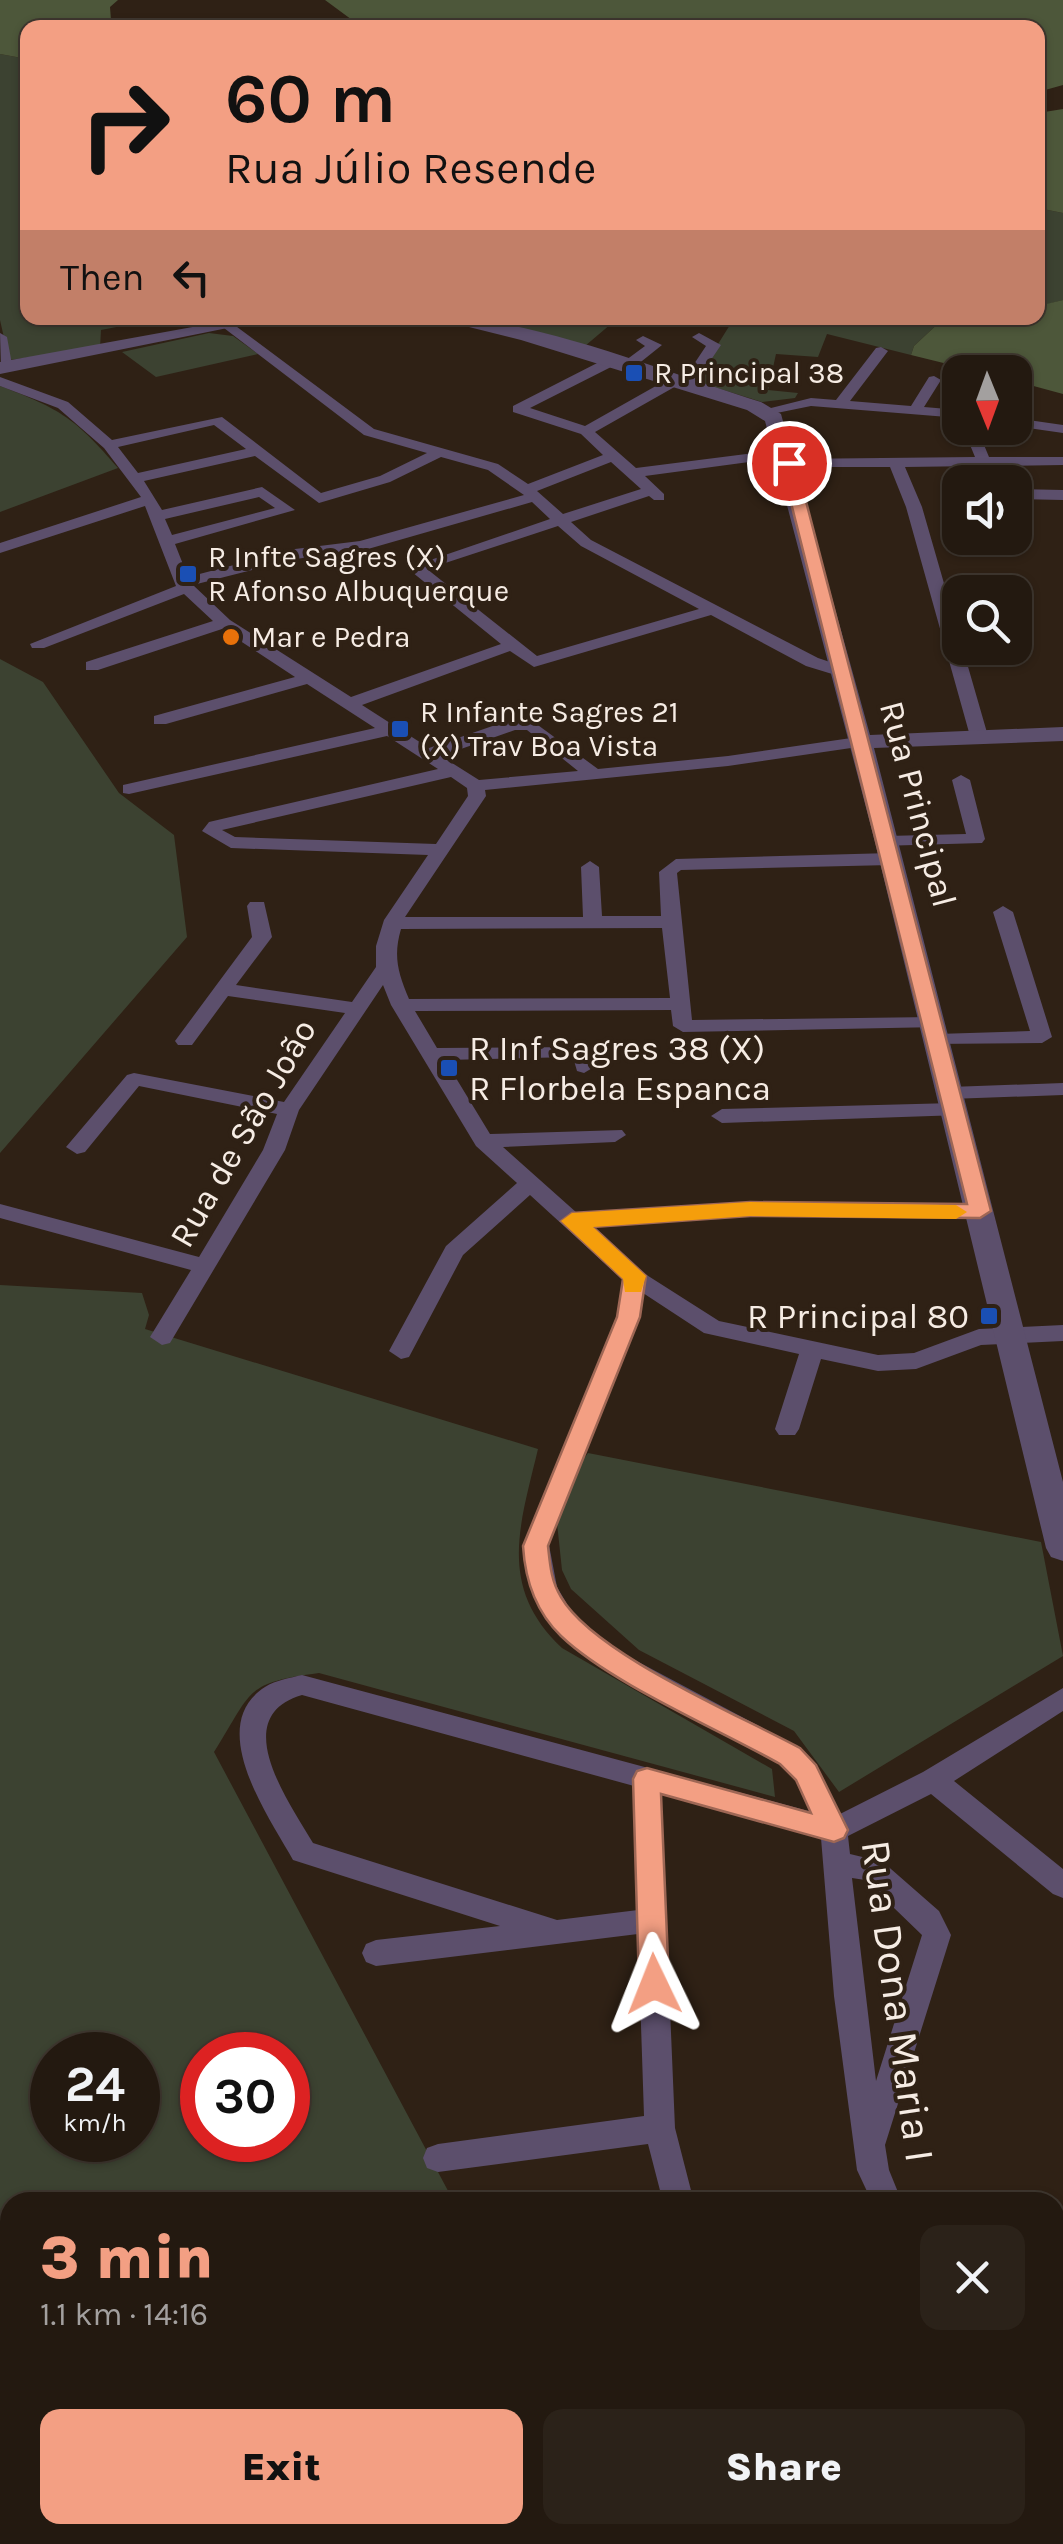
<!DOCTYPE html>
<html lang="en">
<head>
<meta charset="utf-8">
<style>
  body { margin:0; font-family:Karla,sans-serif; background:#2b2219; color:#f1f3f6; height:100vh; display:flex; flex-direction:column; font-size:38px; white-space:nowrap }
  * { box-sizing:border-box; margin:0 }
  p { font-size:32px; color:#a3a09f }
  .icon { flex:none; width:55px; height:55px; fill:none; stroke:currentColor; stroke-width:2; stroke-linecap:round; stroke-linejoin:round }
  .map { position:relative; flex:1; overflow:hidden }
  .drawer { position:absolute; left:0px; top:2192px; width:1065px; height:352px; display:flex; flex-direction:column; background:#231910; border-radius:30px 30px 0 0; box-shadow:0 2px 8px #0004,0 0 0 2px #403830 }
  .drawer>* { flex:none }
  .banner { position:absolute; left:20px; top:20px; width:1025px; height:305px; border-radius:20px; box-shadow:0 2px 8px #0004,0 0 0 2px #403830; background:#f39f83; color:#111; overflow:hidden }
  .needle { width:65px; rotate:179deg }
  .tools { position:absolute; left:942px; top:355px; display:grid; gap:20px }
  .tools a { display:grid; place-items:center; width:90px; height:90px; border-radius:20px; background:#231910; box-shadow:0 2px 8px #0004,0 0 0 2px #403830; font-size:50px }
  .speed { position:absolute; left:30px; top:2032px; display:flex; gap:20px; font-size:50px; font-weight:700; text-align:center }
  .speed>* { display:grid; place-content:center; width:130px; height:130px; border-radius:50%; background:#231910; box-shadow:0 2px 8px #0004,0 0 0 2px #403830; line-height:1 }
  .speed small { font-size:25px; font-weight:400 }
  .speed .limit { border:15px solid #d22; background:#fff; color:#111 }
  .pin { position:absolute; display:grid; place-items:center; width:85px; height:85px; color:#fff; margin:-42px; border:5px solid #fff; border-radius:50%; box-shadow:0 2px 10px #0007 }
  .me { position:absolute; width:110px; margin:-55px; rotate:358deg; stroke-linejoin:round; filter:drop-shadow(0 0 8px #0008) }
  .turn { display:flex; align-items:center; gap:35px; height:210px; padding:0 40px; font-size:45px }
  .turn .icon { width:130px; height:130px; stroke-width:2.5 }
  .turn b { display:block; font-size:70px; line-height:85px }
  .then { display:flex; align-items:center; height:95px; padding:0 40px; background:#0003; gap:20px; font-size:38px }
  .round { display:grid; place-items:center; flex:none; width:105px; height:105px; border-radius:20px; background:#2b2219 }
  .overview { display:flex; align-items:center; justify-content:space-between; height:170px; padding:0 40px }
  h1 { font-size:60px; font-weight:800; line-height:75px; color:#f39f83 }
  .primary-button { display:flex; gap:20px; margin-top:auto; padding:20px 40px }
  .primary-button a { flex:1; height:115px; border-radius:20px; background:#f39f83; color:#111; font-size:40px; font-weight:800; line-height:115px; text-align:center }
  .primary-button a+a { background:#2b2219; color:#f1f3f6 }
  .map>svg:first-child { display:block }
  .green { fill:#3c4231; fill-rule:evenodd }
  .forest { fill:#4d573a }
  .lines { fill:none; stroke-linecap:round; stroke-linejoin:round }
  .minor { fill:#5c4f6c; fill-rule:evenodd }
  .tertiary { fill:#5c4f6c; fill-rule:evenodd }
  .route { fill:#f39f83; stroke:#9e6755; stroke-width:2.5 }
  .slow { fill:#f59e0b }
  .transit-dot { fill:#1a4fb4; stroke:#2f2115; stroke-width:4 }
  .food-dot { fill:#e8710a; stroke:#2f2115; stroke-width:4 }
  .labels { text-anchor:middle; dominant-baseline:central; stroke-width:8; stroke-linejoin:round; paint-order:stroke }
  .far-poi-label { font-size:30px; fill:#f6ece4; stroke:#2f2115; text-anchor:start }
  .street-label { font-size:35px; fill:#f6ece4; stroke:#2f2115 }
  .poi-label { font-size:35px; fill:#f6ece4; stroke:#2f2115; text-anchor:start }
  .near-street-label { font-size:42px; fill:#f6ece4; stroke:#2f2115 }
</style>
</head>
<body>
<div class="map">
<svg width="1063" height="2544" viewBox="0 0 1063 2544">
  <rect width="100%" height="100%" fill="#2f2115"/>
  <!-- green -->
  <path class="green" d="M0,54L27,59L28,318H163L101,330L100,348L9,360L0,320Z
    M1038,208L1063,213V300L1041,306Z
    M470,318H618L585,346Z
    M719,318H944L914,346L911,355L827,334L818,357L776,354L768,390L798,393L795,398L762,402L695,381L733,320Z
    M209,333L233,336L258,354L156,377L122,352Z
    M0,386C61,409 76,419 118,468L0,512Z
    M0,659L43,682L119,793L174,835L187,937L0,1153Z
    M0,1285L142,1293L149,1315L145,1329L538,1449C520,1525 497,1587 562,1648L772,1769L775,1797L319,1673C243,1683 253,1691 214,1752L454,2202H10V2535H631L638,2544H0ZM52,2055H138V2140H52ZM202,2055H288V2140H202Z
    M588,1453L1041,1542L1063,1656L839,1792L794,1731L639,1650L571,1589L562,1570L557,1523L577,1468Z"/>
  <!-- forest -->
  <path class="forest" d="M0,0H118L110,7L111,20L118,27L28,28L27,59L0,54Z
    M325,0H1063V85L1038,92V28H363Z
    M1063,109V213L1038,208V113Z
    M1063,300V394L1015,381V372H980L911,355L914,346L944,318H1038V306Z"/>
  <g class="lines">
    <!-- minor -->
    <path class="minor" d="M229,321L374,429L498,464L528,484L603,455L581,434L513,412V406L607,358H617V364L530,408L585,426L670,378L686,376L706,346L692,337L699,333L721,345L696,382L678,385L595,432L636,468L786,449L793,453L786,457L645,476L664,494V500H654L649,496L571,522L591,540L818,658L848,668V676L842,677L806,666L711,615L534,667L510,651L362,705L429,748L507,721L531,720L598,769L728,756L858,737L867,742L858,747L728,766L485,790L486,796L405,917H583L581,867L590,861L599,867L602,916H661L659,872L676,859L891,853L900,859L891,865L681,870L677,873L692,1020L933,1017L940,1019L943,1023L940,1027L683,1032L673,1026L671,1010L415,1011L437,1048L589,1047L594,1067L584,1073L577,1071L573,1057L445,1060L490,1134L622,1130L626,1135L615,1142L503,1147L577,1213L750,1202L979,1204L990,1211L979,1218L750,1216L592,1227L642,1272L719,1321L878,1355L914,1353L979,1329L1063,1325V1341L981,1345L916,1369L878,1371L821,1359L799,1429L795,1435H779L775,1429L799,1354L704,1333L643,1293L639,1317L549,1545L557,1587L574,1616L616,1650L800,1748L816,1765L840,1814L923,1772L1063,1688V1711L954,1781L1063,1869V1898L1053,1894L931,1794L848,1836L850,1854L883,1862L939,1911L951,1935L885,2145L889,2170L902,2202H872L857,2170L834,1996L821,1838L661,1794L675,2128L694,2202H663L648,2144L438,2172L427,2168L423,2158L427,2148L438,2144L644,2116L638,1934L376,1966L366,1962L362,1953L366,1944L376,1940L500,1926L293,1860C269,1817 204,1726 265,1687C276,1680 290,1678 302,1675L812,1812L796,1780L780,1764L598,1664L556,1630L531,1587L523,1545L617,1317L622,1279L530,1195L463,1255L409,1357L401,1359L389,1351L446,1246L517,1183L476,1146L391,1005L383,985L299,1110L285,1150L170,1343L162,1345L150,1337L191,1270L0,1218V1204L199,1257L263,1150L277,1114L139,1086L85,1152L77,1154L66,1147L127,1075L134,1073L284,1102L345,1013L228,996L192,1045H178L175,1041L252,937L247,906L250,902H264L272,937L236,985L352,1002L376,967V946L384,920L428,855L231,848L202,831L209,822L438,769L387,736L129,794L123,793V785L375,728L307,684L166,724H154V716L295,677L222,629L98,670H86V662L213,621L184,594L44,648H32L30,644L176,586L145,506L0,553V543L141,497L104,448L58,408L0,386V377L68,402L112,440L222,417L321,493L380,476L427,453L364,435L224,328L222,325ZM214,425L246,449L138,473L118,447ZM255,456L319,503L390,482L441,457L488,470L524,495L360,541L295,549L188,577L175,544L295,510L262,487L162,510L144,481ZM611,462L641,489L563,514L537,491ZM259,497L275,508L172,535L165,519ZM532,502L550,519L407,568L501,644L351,697L230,620L193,585L295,559L361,551ZM558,526L581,546L699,609L537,656L427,569ZM515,730H527L578,771L479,780L441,756ZM451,777L467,788L468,796L436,844L235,837L222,830ZM662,928L670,998L409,999C398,973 393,956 401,929ZM302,1695L634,1786L638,1910L557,1920L313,1843C289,1802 227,1717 302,1695ZM852,1878L865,1880L922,1935L876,2081Z
      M0,333L7,337L13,370L1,367Z
      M643,336L662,345L632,369H622V363L645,346L636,340Z
      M881,347L888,351L850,401L911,406L929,377L934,376L941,380L924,407L960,410V418L811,406L762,416L755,412L811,398L836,400L876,348Z
      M1015,418L1063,425V433L1015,426Z
      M963,428H977L989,457H1063V465L993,466L999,482H985L978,466L905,467L922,507L988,736L979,741L970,736L906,507L890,467H789L782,463L789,459L975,457Z
      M1015,489L1063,490V500L1015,499Z
      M1015,534L1023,543L1015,548L1010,546L1005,538H1015Z
      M961,775L970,780L985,839L982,843L880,846V838L887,836L966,834L952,780Z
      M1003,906L1013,912L1052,1037L1042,1043L930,1044L927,1040L930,1036L937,1034L1030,1031L993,912Z
      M1063,1083V1095L950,1099L940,1093L950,1087Z
      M954,1103L964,1110L961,1115L722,1123L711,1116L722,1109Z
      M1055,2323L1063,2325V2357L1055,2355Z
      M1063,2425V2497L1055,2500V2428Z"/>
    <!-- tertiary -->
    <path class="tertiary" d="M242,318H277L0,374V362Z
      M433,318C520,312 673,375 761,402L781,414L870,735L1063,727V741L874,748L1063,1482V1561L1051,1557L1046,1548L875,842L765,421L747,410L521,340Z"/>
  </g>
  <!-- route -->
  <path class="route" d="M789,459L796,463L991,1211L980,1218L750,1216L593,1227L646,1276L640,1317L548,1546C550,1564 551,1581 561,1597C594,1654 739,1715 800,1748L816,1765L848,1830L844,1838L834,1842L661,1794L669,1984L664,1993L654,1997L643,1993L639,1984L633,1779L637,1771L647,1768L811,1813L796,1780L780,1764C718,1729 610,1683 561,1636C536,1612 525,1579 523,1546L617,1317L623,1279L561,1221L572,1213L750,1202L967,1204L781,463Z"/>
  <!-- slow -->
  <path class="slow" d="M750,1202L956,1205L967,1212L956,1219L750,1216L593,1227L646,1276L641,1292H625L623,1279L561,1221L572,1213Z"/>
  <!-- markers -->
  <g class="transit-dot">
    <rect x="624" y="363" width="20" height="20" rx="5"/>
    <rect x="178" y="564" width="20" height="20" rx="5"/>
    <rect x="390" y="719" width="20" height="20" rx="5"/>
    <rect x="439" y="1058" width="20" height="20" rx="5"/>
    <rect x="979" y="1306" width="20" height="20" rx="5"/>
  </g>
  <circle class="food-dot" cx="231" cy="637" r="10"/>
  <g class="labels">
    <!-- far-poi labels -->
    <g class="far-poi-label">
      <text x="654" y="373">R Principal 38</text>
      <text x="208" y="557">R Infte Sagres (X)<tspan x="208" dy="34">R Afonso Albuquerque</tspan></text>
      <text x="251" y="637">Mar e Pedra</text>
      <text x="420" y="712">R Infante Sagres 21<tspan x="420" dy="34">(X) Trav Boa Vista</tspan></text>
    </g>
    <!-- street labels -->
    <g class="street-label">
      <text transform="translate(918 804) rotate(75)">Rua Principal</text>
      <text transform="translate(243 1133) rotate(-60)">Rua de São João</text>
    </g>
    <!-- poi labels -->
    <g class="poi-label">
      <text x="469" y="1048">R Inf Sagres 38 (X)<tspan x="469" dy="40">R Florbela Espanca</tspan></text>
      <text x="969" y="1316" text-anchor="end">R Principal 80</text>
    </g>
    <!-- near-street labels -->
    <g class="near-street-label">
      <text transform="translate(898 2001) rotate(82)">Rua Dona Maria I</text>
    </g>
  </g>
</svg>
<div class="tools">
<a><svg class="needle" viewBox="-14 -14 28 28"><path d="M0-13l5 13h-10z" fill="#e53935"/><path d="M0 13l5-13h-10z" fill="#a3a09f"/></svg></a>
<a><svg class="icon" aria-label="sound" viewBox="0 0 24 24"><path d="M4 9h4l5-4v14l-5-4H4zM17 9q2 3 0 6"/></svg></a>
<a><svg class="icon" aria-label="search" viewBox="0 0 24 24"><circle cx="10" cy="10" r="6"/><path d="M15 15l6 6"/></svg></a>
</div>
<div class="speed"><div>24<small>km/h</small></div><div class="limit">30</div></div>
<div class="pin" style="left:789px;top:463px;background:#d93025"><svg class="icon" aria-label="arrive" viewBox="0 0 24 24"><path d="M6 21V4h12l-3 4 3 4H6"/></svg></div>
<svg class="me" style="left:654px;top:1984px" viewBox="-20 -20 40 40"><path d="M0-17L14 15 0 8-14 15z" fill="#f39f83" stroke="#fff" stroke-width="4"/></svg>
<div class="banner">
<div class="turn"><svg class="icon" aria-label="right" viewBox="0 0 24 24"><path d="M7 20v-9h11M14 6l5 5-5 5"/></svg><div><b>60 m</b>Rua Júlio Resende</div></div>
<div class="then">Then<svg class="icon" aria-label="left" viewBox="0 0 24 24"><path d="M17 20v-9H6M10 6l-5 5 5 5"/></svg></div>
</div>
<section class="drawer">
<div class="overview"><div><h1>3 min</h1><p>1.1 km · 14:16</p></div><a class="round"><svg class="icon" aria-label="close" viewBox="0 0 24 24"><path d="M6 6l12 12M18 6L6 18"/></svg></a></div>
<div class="primary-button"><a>Exit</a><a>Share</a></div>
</section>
</div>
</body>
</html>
